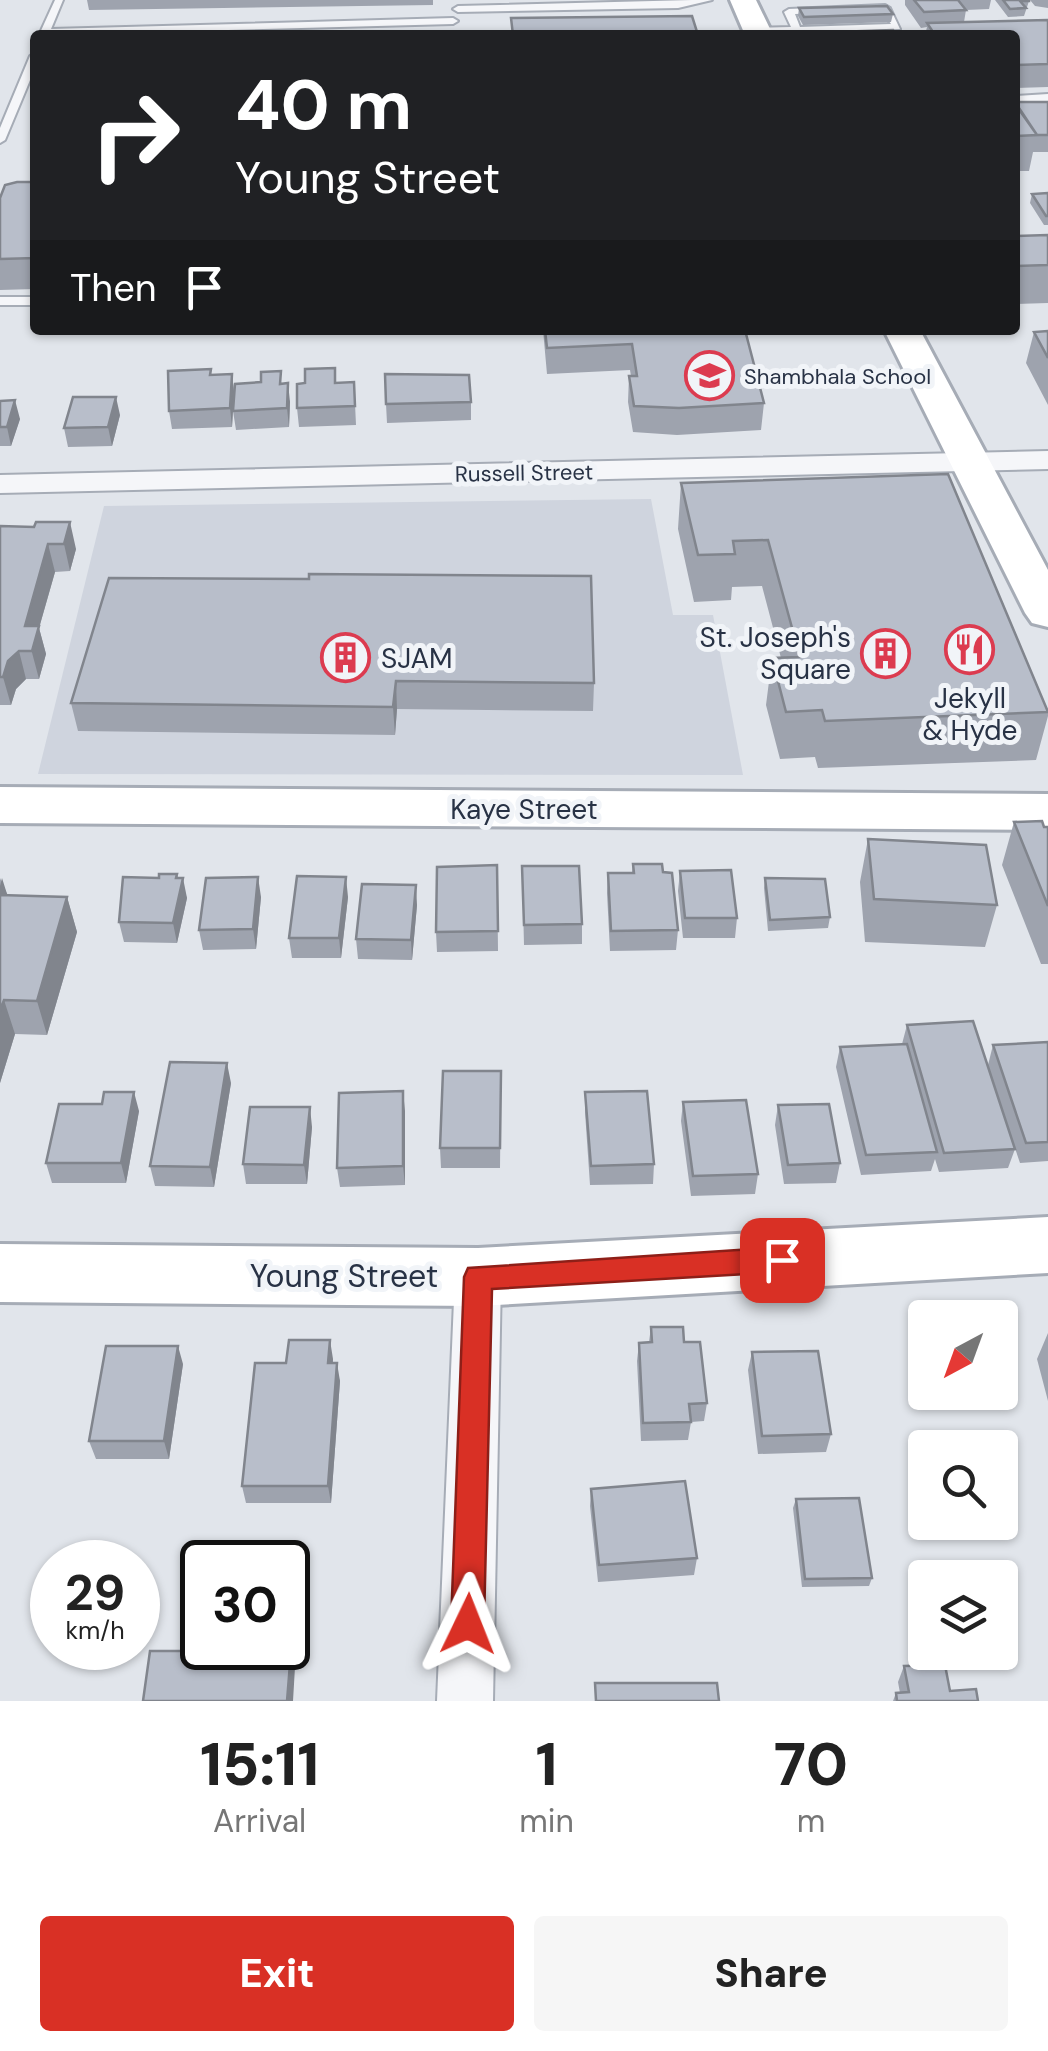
<!DOCTYPE html>
<html lang="en">
<head>
<meta charset="utf-8">
<style>
  body { margin:0; font-family:"DM Sans",sans-serif; background:#f6f6f6; color:#222; height:100vh; display:flex; flex-direction:column; font-size:38px; white-space:nowrap }
  * { box-sizing:border-box; margin:0 }
  p { font-size:32px; color:#767676 }
  .icon { flex:none; width:55px; height:55px; fill:none; stroke:currentColor; stroke-width:2; stroke-linecap:round; stroke-linejoin:round }
  .map { position:relative; height:1701px; overflow:hidden }
  .panel { display:flex; flex-direction:column; background:#fff; flex:1 }
  .panel>* { flex:none }
  .hud { position:absolute; left:30px; top:30px; width:990px; height:305px; border-radius:10px; box-shadow:0 2px 8px #0004; background:#202124; color:#fff; overflow:hidden }
  .needle { width:65px; rotate:221deg }
  .controls { position:absolute; left:908px; top:1300px; display:grid; gap:20px }
  .controls a { display:grid; place-items:center; width:110px; height:110px; border-radius:10px; background:#fff; box-shadow:0 2px 8px #0004; font-size:50px }
  .speed { position:absolute; left:30px; top:1540px; display:flex; gap:20px; font-size:50px; font-weight:700; text-align:center }
  .speed>* { display:grid; place-content:center; width:130px; height:130px; border-radius:50%; background:#fff; box-shadow:0 2px 8px #0004; line-height:1 }
  .speed small { font-size:25px; font-weight:400 }
  .speed .limit { border:5px solid #111; border-radius:15px; background:#fff; color:#111 }
  .pin { position:absolute; display:grid; place-items:center; width:85px; height:85px; color:#fff; margin:-42px; border-radius:20px; box-shadow:0 5px 15px #0006 }
  .me { position:absolute; width:110px; margin:-55px; rotate:2deg; stroke-linejoin:round; filter:drop-shadow(0 0 8px #0008) }
  .turn { display:flex; align-items:center; gap:35px; height:210px; padding:0 40px; font-size:45px }
  .turn .icon { width:130px; height:130px; stroke-width:2.5 }
  .turn b { display:block; font-size:70px; line-height:85px }
  .then { display:flex; align-items:center; height:95px; padding:0 40px; background:#0003; gap:20px; font-size:38px }
  .eta { display:flex; justify-content:space-evenly; align-items:center; height:170px; text-align:center }
  .eta b { font-size:60px; font-weight:800; line-height:70px }
  .button { display:flex; gap:20px; margin-top:auto; padding:20px 40px }
  .button a { flex:1; height:115px; border-radius:10px; background:#d93025; color:#fff; font-size:40px; font-weight:800; line-height:115px; text-align:center }
  .button a+a { background:#f6f6f6; color:#222 }
  .map>svg:first-child { display:block }
  .built { fill:#cfd4de }
  .lines { fill:none; stroke-linecap:round; stroke-linejoin:round }
  .lane-casing { stroke:#a6acb6; stroke-width:4 }
  .street-casing { stroke:#a6acb6; stroke-width:4 }
  .secondary-casing { stroke:#a6acb6; stroke-width:6 }
  .lane { fill:#f5f6f9; fill-rule:evenodd }
  .street { fill:#f5f6f9; fill-rule:evenodd }
  .secondary { fill:#fff; fill-rule:evenodd }
  .wall { fill:#9ea3ae }
  .shaded-wall { fill:#81858d }
  .building { fill:#b8beca; stroke:#81858d; stroke-width:2.5 }
  .route { fill:#d93025; stroke:#8d1f18; stroke-width:2.5 }
  .labels { text-anchor:middle; dominant-baseline:central; stroke-width:10; stroke-linejoin:round; paint-order:stroke }
  .far-poi-label { font-size:22px; fill:#283245; stroke:#f1f4f8; text-anchor:start }
  .far-street-label { font-size:22px; fill:#283245; stroke:#f1f4f8 }
  .poi-label { font-size:28px; fill:#283245; stroke:#f1f4f8; text-anchor:end }
  .street-label { font-size:28px; fill:#283245; stroke:#f1f4f8 }
  .near-street-label { font-size:32px; fill:#283245; stroke:#f1f4f8 }
</style>
</head>
<body>
<div class="map">
<svg width="1048" height="1701" viewBox="0 0 1048 1701">
  <rect width="100%" height="100%" fill="#e1e5eb"/>
  <!-- built -->
  <path class="built" d="M651,499L673,615H713L743,775L38,774L104,506Z"/>
  <g class="lines">
    <defs>
      <path id="lane" d="M55,0H63L51,29L453,18L458,21L453,24L39,35Z
        M692,0H712L678,8L458,12L453,9L458,6Z
        M885,5L890,8L900,29L757,34L752,31L757,28L791,27L784,12L789,9ZM882,11L891,24L800,27L795,14Z
        M35,53V68L5,140L0,143V128L30,56Z
        M0,297H35V305H0Z"/>
      <path id="street" d="M1048,94V106L1015,108V96Z
        M1048,451V469L0,493V475Z
        M478,1256L495,1262L501,1277L493,1701H437L455,1277L461,1262Z"/>
      <path id="secondary" d="M730,0H756L773,35H745Z
        M884,330H920L1048,570V627L1032,623L1025,613Z
        M0,787L1048,794V830L0,823Z
        M1048,1217V1273L478,1306L0,1302V1244L478,1248Z"/>
    </defs>
    <!-- lane casing -->
    <use href="#lane" class="lane-casing"/>
    <!-- street casing -->
    <use href="#street" class="street-casing"/>
    <!-- secondary casing -->
    <use href="#secondary" class="secondary-casing"/>
    <!-- lane -->
    <use href="#lane" class="lane"/>
    <!-- street -->
    <use href="#street" class="street"/>
    <!-- secondary -->
    <use href="#secondary" class="secondary"/>
  </g>
  <!-- wall -->
  <path class="wall" d="M87,0H433V5L89,10Z
    M905,0H991L989,9L966,10L964,22L1048,20V87L1015,88V35H925L927,27L921,28L905,5Z
    M995,0H1029V1L1024,16L1008,17Z
    M1030,0H1048V8L1035,6Z
    M799,8L893,14L891,22L803,25L798,16Z
    M1015,102H1048V152H1033L1029,171H1015Z
    M35,182V289L0,290V198Z
    M1048,193V225H1044L1030,203L1032,194Z
    M1048,235V303L1015,304V236Z
    M543,330H745L764,403L761,430L677,435L633,432L628,402L629,376H631L630,370L547,374Z
    M1048,331V405L1026,363L1034,332Z
    M211,369V375L232,374L234,392L232,427L172,429L169,411Z
    M354,382L356,425L299,427L297,408L336,383Z
    M282,384L290,402L289,427L236,430L233,411Z
    M0,401L20,419L11,446H0Z
    M471,402V420L387,423L386,404Z
    M120,415L112,446L68,447L64,428Z
    M681,483L1048,709V716L1036,760L818,768L815,757L780,759L766,705L772,658H781L762,586L732,587L731,600L694,602L678,529Z
    M0,526L34,527L76,549L70,571L55,572L39,628L46,654L39,679H26L16,689L11,705H0Z
    M109,578L594,683L593,711L397,709L395,735L78,731L71,703Z
    M1014,822L1048,827V964H1041L1002,865Z
    M868,839L997,905L985,947L865,942L860,882Z
    M633,864L663,872L678,930L676,950L610,951L607,893L608,873H632Z
    M497,865L498,951L437,952L436,932Z
    M522,866L582,924V944L524,945Z
    M680,871L737,918L735,938H683L678,891Z
    M0,878L8,896L67,897L77,932L47,1035L15,1034L0,1083Z
    M178,878L187,898L177,943L124,942L119,922Z
    M765,878L830,917L828,928L768,931L764,888Z
    M261,897L256,949L203,950L199,930Z
    M348,897L341,958H292L289,938Z
    M417,905L412,960L358,959L356,939Z
    M907,1025L988,1065L993,1045L1048,1042V1161L1020,1163L1001,1107L1015,1149L1008,1168L939,1172L935,1159L931,1171L861,1175L836,1067L840,1047L902,1044Z
    M501,1071L500,1168H441L440,1148Z
    M231,1083L214,1187L155,1186L150,1166Z
    M585,1092L654,1164L653,1184L590,1185L585,1112Z
    M683,1102L758,1174L755,1194L691,1196L681,1121Z
    M102,1104L139,1111L126,1183H52L46,1163Z
    M778,1105L840,1163L836,1183L784,1184L775,1125Z
    M405,1111V1185L340,1187L337,1168Z
    M312,1127L307,1184H246L243,1164Z
    M651,1327L684,1342L707,1403L704,1421L691,1422L688,1440L641,1441L637,1361L639,1343L649,1342Z
    M1048,1333V1401L1037,1359Z
    M752,1352L831,1434L826,1452L758,1454L748,1370Z
    M333,1359V1363L340,1381L331,1503H246L242,1486L286,1363Z
    M183,1364L169,1459H96L89,1441Z
    M591,1489L697,1558L694,1575L598,1582L590,1506Z
    M796,1499L872,1578L869,1586L802,1587L793,1508Z
    M904,1666L950,1691L978,1701H893L896,1693H900L898,1682Z"/>
  <!-- shaded-wall -->
  <path class="shaded-wall" d="M232,374L234,392L232,427L230,408Z
    M288,383L290,402L289,427L287,408Z
    M116,397L120,415L112,446L108,427Z
    M15,400L20,419L11,446L7,427Z
    M70,522L76,549L70,571L64,544Z
    M48,544L55,572L39,628L46,654L39,679L25,626Z
    M19,651L26,679L16,689L11,705L3,677L8,661Z
    M396,681L397,709L395,735L393,707Z
    M177,874L180,890L183,878L187,898L177,943L173,923Z
    M258,877L261,897L256,949L253,929Z
    M346,877L348,897L341,958L339,938Z
    M2,878L13,913L0,905V886Z
    M416,885L417,905L412,960L411,940Z
    M67,897L77,932L47,1035L37,1001Z
    M4,1000L15,1034L0,1083V1011Z
    M227,1063L231,1083L214,1187L210,1167Z
    M403,1091L405,1111V1185L403,1166Z
    M134,1092L139,1111L126,1183L121,1163Z
    M310,1107L312,1127L307,1184L304,1165Z
    M330,1340L333,1359L331,1382L328,1363Z
    M178,1346L183,1364L169,1459L164,1441Z
    M337,1363L340,1381L331,1503L328,1486Z
    M291,1651L295,1667L293,1701H287Z"/>
  <!-- building -->
  <path class="building" d="M914,0H958L966,10L924,12Z
    M1003,0H1029V1H1020L1026,8L1010,9Z
    M887,6L893,14L804,17L799,8Z
    M692,16L698,35H513L511,18Z
    M1048,20V64L1015,65V35H935L927,23Z
    M893,30L896,35H807L806,33Z
    M1015,102H1048V135H1037Z
    M1015,104L1037,135L1015,136Z
    M17,182H35V258L0,259V198L5,185Z
    M1048,193V216H1046L1032,194Z
    M1048,235V265L1015,266V236Z
    M545,330H745L764,403L679,408L634,406L629,376H637L632,344L547,348Z
    M1048,331V358L1034,332Z
    M335,368V383L354,382L355,406L297,408V384L305,383V369Z
    M211,369L210,375L232,374L230,408L169,411L168,371Z
    M281,371L280,384L288,383L287,408L233,411L235,384L261,382V372Z
    M385,374L469,375L471,402L386,404Z
    M73,397H116L108,427L64,428Z
    M15,400L7,427H0V401Z
    M948,474L1048,712L825,721L822,710L786,712L772,658L800,657L768,540L733,541L735,554L698,555L681,483Z
    M36,522H70L64,544H48L25,626H39L32,651H19L8,661L3,677H0V526L34,527Z
    M309,574L591,576L594,683L396,681L393,707L71,703L109,578L309,579Z
    M1042,821L1044,827H1048V906L1014,822Z
    M868,839L986,845L997,905L874,899Z
    M633,864H662L663,872L672,873L678,930L611,931L608,873H634Z
    M497,865L498,931L436,932L437,867Z
    M522,866H579L582,924L524,925Z
    M731,870L737,918H685L680,871Z
    M159,874H177L176,878H183L173,923L119,922L123,877L159,878Z
    M297,876L346,877L339,938H289Z
    M258,877L253,929L199,930L206,878Z
    M765,878L825,879L830,917L770,920Z
    M362,884L416,885L411,940L356,939Z
    M0,895L67,897L37,1001L4,1000L0,1011Z
    M973,1021L1015,1149L944,1153L907,1025Z
    M1048,1042V1142L1026,1143L993,1045Z
    M907,1044L937,1152L866,1155L840,1047Z
    M170,1062L227,1063L210,1167L150,1166Z
    M443,1071H501L500,1148H440Z
    M403,1091V1166L337,1168L339,1093Z
    M647,1091L654,1164L591,1166L585,1092Z
    M104,1092H134L121,1163H46L59,1104H102Z
    M746,1100L758,1174L693,1176L683,1102Z
    M829,1104L840,1163L788,1165L778,1105Z
    M250,1107H310L304,1165L243,1164Z
    M651,1327H683L684,1342H700L707,1403L689,1404L691,1422L643,1423L639,1343L652,1342Z
    M289,1340H330L328,1363H337L328,1486H242L255,1363H286Z
    M106,1346H178L164,1441H89Z
    M818,1351L831,1434L762,1436L752,1352Z
    M685,1481L697,1558L599,1565L591,1489Z
    M859,1498L872,1578L805,1579L796,1499Z
    M150,1651H291L287,1701H143Z
    M945,1665L950,1691L976,1689L978,1701H897L896,1693L909,1692L904,1666Z
    M595,1683H717L719,1701H596Z"/>
  <!-- route -->
  <path class="route" d="M782,1247L792,1251L796,1260L792,1268L782,1272L492,1289L484,1624L479,1636L468,1640L456,1636L451,1624L464,1277L468,1268Z"/>
  <!-- icons -->
  <defs>
    <symbol id="school-ring" viewBox="-11 -11 22 22"><circle r="9.5" fill="#f1f4f8" stroke="#dc3b4f" stroke-width="1.5"/><path d="M0-5L7-2L0 1L-7-2ZM-4 1L0 2.5L4 1V4Q0 6-4 4Z" fill="#dc3b4f"/></symbol>
    <symbol id="restaurant-ring" viewBox="-11 -11 22 22"><circle r="9.5" fill="#f1f4f8" stroke="#dc3b4f" stroke-width="1.5"/><path d="M-5-6h1v4h1v-4h1v4h1v-4h1v5L-1.5 .5V6h-2V.5L-5-1ZM5-6V6H3V1.5H1.5Q1.5-4 5-6Z" fill="#dc3b4f"/></symbol>
    <symbol id="building-ring" viewBox="-11 -11 22 22"><circle r="9.5" fill="#f1f4f8" stroke="#dc3b4f" stroke-width="1.5"/><path d="M-4-6H4V6H1V3H-1V6H-4ZM-2.5-4.3h1.7v1.8h-1.7ZM.8-4.3h1.7v1.8H.8ZM-2.5-1h1.7V.8h-1.7ZM.8-1h1.7V.8H.8Z" fill="#dc3b4f"/></symbol>
  </defs>
  <g fill-rule="evenodd">
    <use href="#school-ring" x="682" y="348" width="55" height="55"/>
    <use href="#restaurant-ring" x="942" y="622" width="55" height="55"/>
    <use href="#building-ring" x="858" y="626" width="55" height="55"/>
    <use href="#building-ring" x="318" y="630" width="55" height="55"/>
  </g>
  <g class="labels">
    <!-- far-poi labels -->
    <g class="far-poi-label">
      <text x="744" y="376">Shambhala School</text>
    </g>
    <!-- far-street labels -->
    <g class="far-street-label">
      <text transform="translate(524 473) rotate(-1)">Russell Street</text>
    </g>
    <!-- poi labels -->
    <g class="poi-label">
      <text x="851" y="637">St. Joseph's<tspan x="851" dy="32">Square</tspan></text>
      <text x="381" y="658" text-anchor="start">SJAM</text>
      <text x="970" y="698" text-anchor="middle">Jekyll<tspan x="970" dy="32">&amp; Hyde</tspan></text>
    </g>
    <!-- street labels -->
    <g class="street-label">
      <text x="524" y="809">Kaye Street</text>
    </g>
    <!-- near-street labels -->
    <g class="near-street-label">
      <text x="344" y="1276">Young Street</text>
    </g>
  </g>
</svg>
<div class="controls">
<a><svg class="needle" viewBox="-14 -14 28 28"><path d="M0-13l5 13h-10z" fill="#e53935"/><path d="M0 13l5-13h-10z" fill="#767676"/></svg></a>
<a><svg class="icon" aria-label="search" viewBox="0 0 24 24"><circle cx="10" cy="10" r="6"/><path d="M15 15l6 6"/></svg></a>
<a><svg class="icon" aria-label="layers" viewBox="0 0 24 24"><path d="M12 4l9 5-9 5-9-5zM3 14l9 5 9-5"/></svg></a>
</div>
<div class="speed"><div>29<small>km/h</small></div><div class="limit">30</div></div>
<div class="pin" style="left:782px;top:1260px;background:#d93025"><svg class="icon" aria-label="arrive" viewBox="0 0 24 24"><path d="M6 21V4h12l-3 4 3 4H6"/></svg></div>
<svg class="me" style="left:468px;top:1624px" viewBox="-20 -20 40 40"><path d="M0-17L14 15 0 8-14 15z" fill="#d93025" stroke="#fff" stroke-width="4"/></svg>
<div class="hud">
<div class="turn"><svg class="icon" aria-label="right" viewBox="0 0 24 24"><path d="M7 20v-9h11M14 6l5 5-5 5"/></svg><div><b>40 m</b>Young Street</div></div>
<div class="then">Then<svg class="icon" aria-label="arrive" viewBox="0 0 24 24"><path d="M6 21V4h12l-3 4 3 4H6"/></svg></div>
</div>
</div>
<section class="panel">
<div class="eta">
<div><b>15:11</b><p>Arrival</p></div>
<div><b>1</b><p>min</p></div>
<div><b>70</b><p>m</p></div>
</div>
<div class="button"><a>Exit</a><a>Share</a></div>
</section>
</body>
</html>
